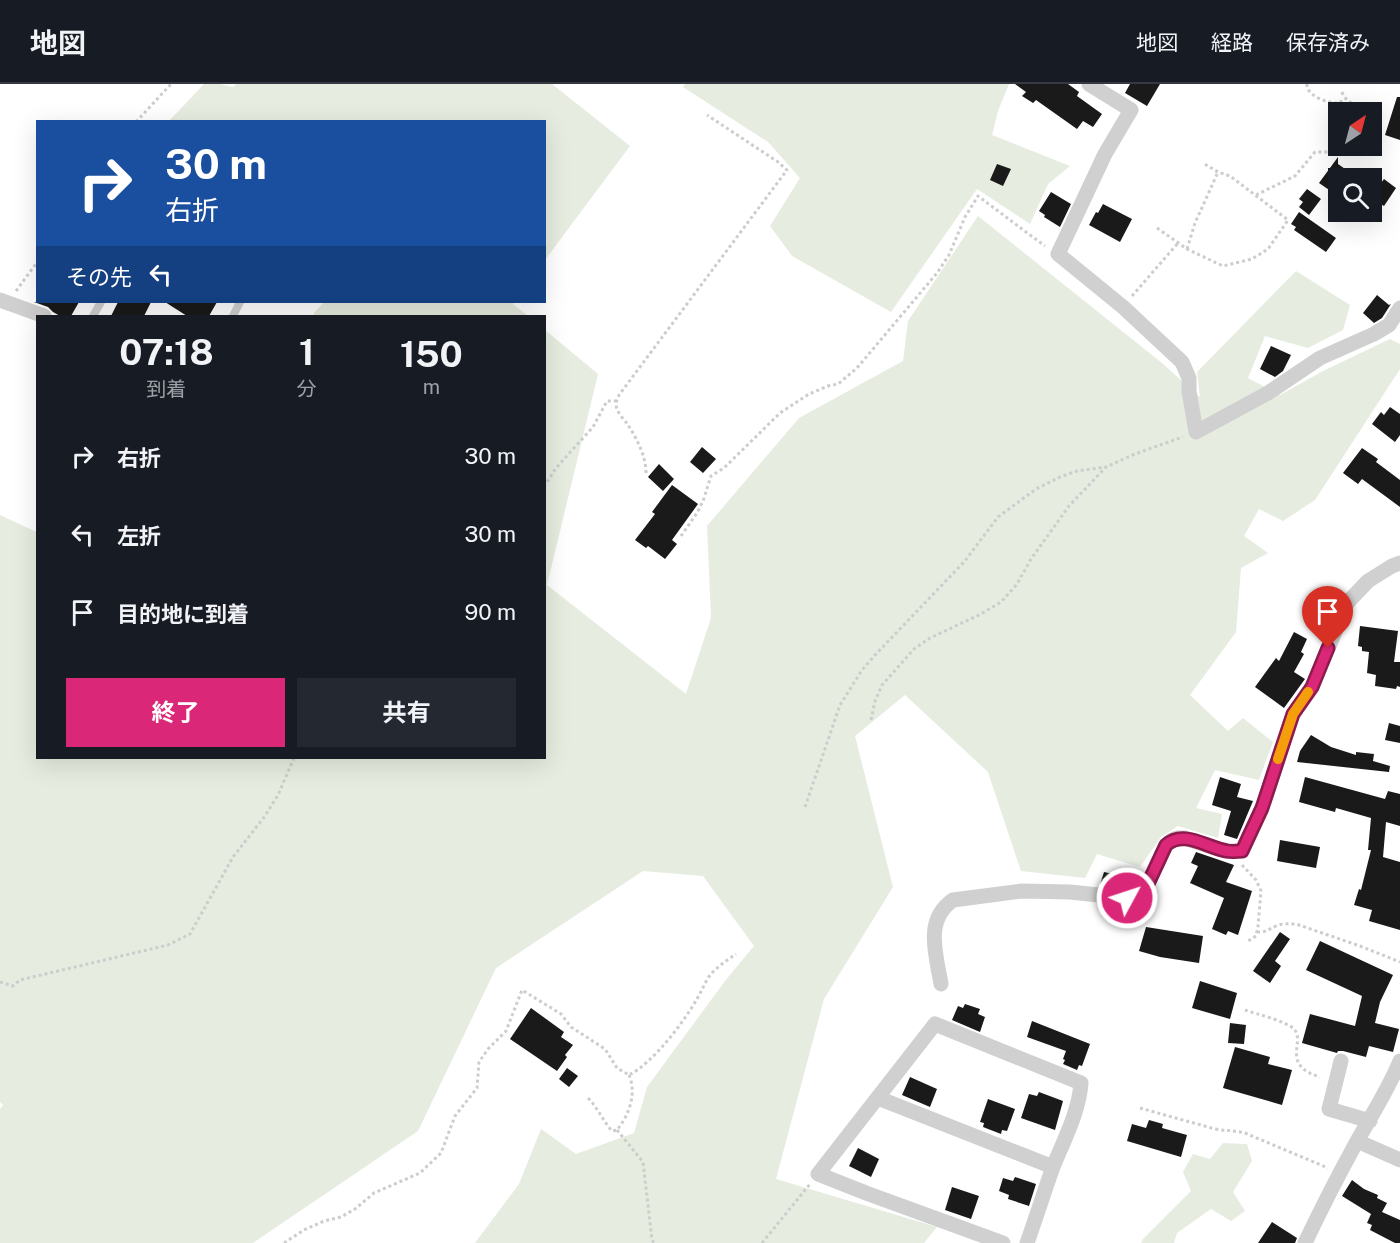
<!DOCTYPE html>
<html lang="ja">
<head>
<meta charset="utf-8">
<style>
  body { margin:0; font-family:"Public Sans","Noto Sans JP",sans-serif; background:#242831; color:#f1f3f6; height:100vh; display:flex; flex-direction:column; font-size:22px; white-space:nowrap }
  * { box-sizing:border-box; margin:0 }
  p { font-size:20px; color:#9ea1a6 }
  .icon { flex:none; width:33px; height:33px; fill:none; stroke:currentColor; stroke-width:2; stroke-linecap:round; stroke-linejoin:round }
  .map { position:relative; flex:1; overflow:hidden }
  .side { position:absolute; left:36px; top:231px; width:510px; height:444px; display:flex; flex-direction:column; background:#171b24; border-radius:0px; box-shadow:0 6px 24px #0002 }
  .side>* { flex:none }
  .guide { position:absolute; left:36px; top:36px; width:510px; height:183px; border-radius:0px; box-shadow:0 6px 24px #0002; background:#1a4fa0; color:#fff; overflow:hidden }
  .needle { width:39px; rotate:36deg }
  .tools { position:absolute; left:1328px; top:18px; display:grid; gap:12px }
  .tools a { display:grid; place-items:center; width:54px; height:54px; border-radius:0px; background:#171b24; box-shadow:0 6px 24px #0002; font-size:30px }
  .pin { position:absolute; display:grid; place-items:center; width:51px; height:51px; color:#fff; margin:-62px -26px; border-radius:50% 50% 50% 0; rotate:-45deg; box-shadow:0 0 6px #0007 }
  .pin .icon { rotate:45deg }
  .me { position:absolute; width:66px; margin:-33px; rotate:50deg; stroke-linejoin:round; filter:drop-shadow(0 0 4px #0008) }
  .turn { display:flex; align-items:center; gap:21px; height:126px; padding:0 30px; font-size:27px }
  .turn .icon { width:78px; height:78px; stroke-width:2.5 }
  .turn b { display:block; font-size:42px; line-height:51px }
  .then { display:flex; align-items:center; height:57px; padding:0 30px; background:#0003; gap:12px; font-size:22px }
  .eta { display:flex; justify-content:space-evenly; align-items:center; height:102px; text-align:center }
  .eta b { font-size:36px; font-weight:700; line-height:42px }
  .button { display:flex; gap:12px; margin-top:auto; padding:12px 30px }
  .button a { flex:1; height:69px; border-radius:0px; background:#db2777; color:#fff; font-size:24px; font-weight:700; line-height:69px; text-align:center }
  .button a+a { background:#242831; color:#f1f3f6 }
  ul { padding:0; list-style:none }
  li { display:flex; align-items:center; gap:18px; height:78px; padding:0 30px }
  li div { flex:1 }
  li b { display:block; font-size:22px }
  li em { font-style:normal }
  header { display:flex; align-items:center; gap:36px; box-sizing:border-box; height:84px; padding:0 30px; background:#171b24; border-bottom:2px solid #363941 }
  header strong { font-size:28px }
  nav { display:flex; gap:33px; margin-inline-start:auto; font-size:21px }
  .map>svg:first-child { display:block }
  .green { fill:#e6ecdf }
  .building { fill:#1a1a1a }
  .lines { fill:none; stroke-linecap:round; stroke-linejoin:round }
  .path { stroke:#cdcdcd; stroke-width:3; stroke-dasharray:3 3; stroke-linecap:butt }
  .lane { stroke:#d0d0d0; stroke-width:8 }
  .street { stroke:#d0d0d0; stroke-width:15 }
  .route-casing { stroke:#8e194d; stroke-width:15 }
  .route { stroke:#db2777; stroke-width:10 }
  .slow { stroke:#f59e0b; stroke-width:10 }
</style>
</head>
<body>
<header>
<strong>地図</strong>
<nav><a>地図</a><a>経路</a><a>保存済み</a></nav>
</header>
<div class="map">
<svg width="1400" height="1159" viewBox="0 0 1400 1159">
  <rect width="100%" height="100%" fill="#fff"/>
  <!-- green -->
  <path class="green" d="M204,0H220L233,3L236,0H552L630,62L545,176L544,38L169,37Z
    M685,0H1009L998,27L992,51L1070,82L1048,100L1030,140L977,105L891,228L792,172L770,142L800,94L768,58L683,3Z
    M978,132L1162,279L1200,313L1197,288L1296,187L1350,221L1343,246L1308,264L1265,252L1248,294L1280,311L1323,287L1390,255L1400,260V285L1315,416L1283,437L1259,425L1244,452L1268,469L1241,484L1236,548L1190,611L1228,647L1243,634L1273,658L1259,696L1215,686L1196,724L1222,730L1218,754L1178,742L1161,753L1140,783L1097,770L1085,794L1021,787L988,688L905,611L855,652L893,803L824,915L776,1095L937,1143L924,1159H475L519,1100L541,1045L576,1070L634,1049L647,1003L725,897L754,862L703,792L643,787L496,884L418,1047L253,1159H0V1025L3,1021L0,1018V431L30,445L37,448L38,674H544L545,246L598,290L547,501L686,610L711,534L707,442L799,334L903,277L908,237Z
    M324,218H514L513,220L528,232H314V229Z
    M1223,1059L1247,1060L1252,1077L1233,1108L1245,1127L1231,1137L1211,1125L1177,1149L1174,1159H1141L1143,1155L1191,1107L1183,1088L1193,1070L1210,1075Z"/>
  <!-- building -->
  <path class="building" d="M1015,0H1068L1079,8L1077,12L1102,30L1093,43L1083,37L1077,45L1036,16L1033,19L1022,12L1026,8Z
    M1130,0H1160L1147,22L1125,9Z
    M1397,13H1400V56L1385,51Z
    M1338,73V80L1358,94H1338V112L1319,99Z
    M997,80L1011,85L1003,102L990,96Z
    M1376,95L1381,99L1384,95L1396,104L1384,122L1371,114V102Z
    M1307,105L1321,115L1309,131L1299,123L1303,118L1299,115Z
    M1051,108L1071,120L1060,143L1044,133L1045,131L1039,127Z
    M1103,120L1132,135L1120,158L1089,141L1096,128L1098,129Z
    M1299,128L1336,154L1326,168L1294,146L1296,143L1291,140Z
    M1377,211L1389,221L1391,220L1382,234L1374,239L1363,229Z
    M34,218H79L71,232H60L53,228L48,223Z
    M118,218H151L144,232H111Z
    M165,218H217L209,232H187Z
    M1271,262L1291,271L1283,287L1275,293L1260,285Z
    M1390,323L1400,330V351L1395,358L1372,340L1381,328L1384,331Z
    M702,363L716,375L703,389L690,378Z
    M1362,364L1378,375L1376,378L1400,396V423L1362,395L1358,400L1343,389Z
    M659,380L674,395L663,407L648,393Z
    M672,401L698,420L672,456L677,460L665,475L648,462L646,464L635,456L655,430L652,428Z
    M1360,542L1398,547L1394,578H1400V603L1397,602L1396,605L1375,602L1376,591L1367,589L1369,568L1362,567V563L1358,562Z
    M1294,548L1307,555L1301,568L1304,570L1294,588L1305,595L1284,624L1255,603L1276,574L1279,577Z
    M1389,639L1400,642V659L1385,656Z
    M1311,651L1331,663L1356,671V668L1374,670L1373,677L1390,682L1389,688L1297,678L1300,667Z
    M1220,693L1241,700L1237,713L1253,717L1237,755L1224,751L1231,727L1212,721Z
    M1305,693L1385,715L1388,707L1400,710V742L1386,738L1383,773L1400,778V846L1369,837L1372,826L1354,821L1359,805L1361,806L1371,766H1368L1371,734L1336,724L1335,728L1299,718Z
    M1280,756L1320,763L1316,784L1277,777Z
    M1196,768L1234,781L1226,798L1252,807L1238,851L1228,847L1226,851L1212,845L1224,814L1190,799L1198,782L1191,779Z
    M1104,788L1126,793L1123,804L1100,801Z
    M1146,843L1203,852L1199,879L1160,873L1139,867Z
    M1280,848L1290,855L1275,877L1281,882L1270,899L1253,887Z
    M1320,857L1393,891L1380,918L1375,939L1399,945L1393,968L1369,962L1366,973L1343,967H1338L1337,969L1302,959L1310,930L1355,942L1362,912L1306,886Z
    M1200,897L1237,909L1230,935L1192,924Z
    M965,920L980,925L978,930L985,933L980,948L952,936L958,922L963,924Z
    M531,924L564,948L561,953L573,961L565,971L567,973L557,987L510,955Z
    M1032,937L1090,960L1082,982L1079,981L1077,986L1063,980L1065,976L1063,975L1066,967L1027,953Z
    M1230,939L1246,941L1244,960L1228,959Z
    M1235,963L1270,973L1268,980L1292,986L1282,1021L1223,1004Z
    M567,984L578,992L569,1003L559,995Z
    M910,993L937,1005L930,1023L902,1011Z
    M1039,1008L1063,1017L1055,1046L1021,1034L1029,1010L1037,1012Z
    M988,1015L1015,1025L1007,1047L1002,1046L1001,1050L983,1043L984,1039L980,1038Z
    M1149,1036L1163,1040L1162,1044L1187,1051L1181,1073L1127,1057L1132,1040L1146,1044Z
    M858,1064L879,1075L871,1093L849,1082Z
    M1015,1093L1036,1100L1029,1122L1008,1115L1009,1111L999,1107L1003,1094L1013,1097Z
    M1352,1096L1364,1105L1378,1111L1377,1114L1387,1119L1382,1128L1400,1136V1159H1395L1370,1146L1372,1141L1367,1139L1371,1130L1342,1112Z
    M952,1103L979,1112L971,1135L945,1126Z
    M1272,1138L1297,1154L1295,1159H1258Z"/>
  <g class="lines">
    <!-- path -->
    <path class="path" d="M1307,0V4C1314,15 1328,19 1340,19L1343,14
      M1342,8C1345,18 1356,20 1361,28
      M136,38L171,0
      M1256,111L1295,92L1315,68H1344L1352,62
      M1157,144L1187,165L1223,182L1252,175L1268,165L1288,136L1230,92L1218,88L1203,79
      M1187,165L1195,139L1218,88
      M16,207L38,177
      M1132,212L1178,159
      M646,389C646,372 637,355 628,341C624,335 616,328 616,320C616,317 618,314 619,311L787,86L778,78L707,31
      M544,403L556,384L593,343L607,317H617
      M681,452L697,429L703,417L711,392L724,384L780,329L809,310L828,302L838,300L857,284L937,189L949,171L965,133L978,112L1026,148L1045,162
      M871,636L875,617L882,601L914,565L930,554L981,530L1001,518L1017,500L1031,475L1069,422L1106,383L1135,370L1183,353
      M805,723L840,621L862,586L876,570L964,478L998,433L1036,405L1060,393L1077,387L1106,383
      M1242,781L1256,796L1261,807L1258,842L1256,852L1248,857
      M1257,848C1267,848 1267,846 1276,842C1282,839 1289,840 1296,840L1360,862L1400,878
      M0,898L13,902L20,896L168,861L190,850L233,773L265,732L278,711L294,674
      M1245,926C1256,930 1286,937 1294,945C1306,958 1280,981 1320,993
      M588,1014C598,1024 603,1037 612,1047L617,1046C629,1031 637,1010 629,991
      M1140,1024L1215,1045C1226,1047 1234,1046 1245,1049L1328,1084
      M617,1046L643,1078L652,1156L654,1159
      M284,1159L304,1146L324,1137L341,1133L355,1125L374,1109L420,1089L441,1069L455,1032L477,1004L479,978L488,965L506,947L522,906L561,930L571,943L605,965L617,984L629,991C654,978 683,939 697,915C701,908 704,901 708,894C715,884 726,877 736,870
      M762,1159L810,1100"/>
    <!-- lane -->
    <path class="lane" d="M93,232L101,218
      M233,232L240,218"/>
    <!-- street -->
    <path class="street" d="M1089,0L1131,26L1105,70L1058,170L1123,223L1182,278L1189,294V307L1196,348L1268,309L1320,274L1374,250L1389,241L1400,224
      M0,216L44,232
      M941,900C936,870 924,836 953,816L1022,807L1070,808L1127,814L1145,806L1166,761L1172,756L1177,754H1184L1226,767H1242L1262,724L1293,630L1312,603L1347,519L1368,497L1392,482L1400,479
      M1341,977L1329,1025L1370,1037
      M878,1014L1053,1083
      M1357,1057L1400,1076
      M1003,1159L866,1109L818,1090L935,940L1081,999C1079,1028 1064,1056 1053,1083C1044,1108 1036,1134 1027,1159
      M1305,1159C1321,1125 1338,1092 1356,1059C1371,1032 1388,1006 1400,977"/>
  </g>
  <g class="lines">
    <defs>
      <path id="route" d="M1127,814L1145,806L1166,761C1184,745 1207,764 1227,767C1232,768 1237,767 1242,767L1262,724L1293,630L1312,603L1328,564"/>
    </defs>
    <!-- route casing -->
    <use href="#route" class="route-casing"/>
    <!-- route -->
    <use href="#route" class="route"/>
    <!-- slow -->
    <path class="slow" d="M1278,675L1293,630L1308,608"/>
  </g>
</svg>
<div class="tools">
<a><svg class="needle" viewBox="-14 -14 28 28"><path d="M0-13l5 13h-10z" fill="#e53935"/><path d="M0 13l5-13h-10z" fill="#9ea1a6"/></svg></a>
<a><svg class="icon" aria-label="search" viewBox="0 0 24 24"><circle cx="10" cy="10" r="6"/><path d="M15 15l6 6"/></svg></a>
</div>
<div class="pin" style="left:1328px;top:564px;background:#d93025"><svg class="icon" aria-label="arrive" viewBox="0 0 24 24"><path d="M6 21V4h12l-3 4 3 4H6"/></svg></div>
<svg class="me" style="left:1127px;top:814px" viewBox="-20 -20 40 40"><circle r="17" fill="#db2777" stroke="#fff" stroke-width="3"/><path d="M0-11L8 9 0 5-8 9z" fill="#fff"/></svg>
<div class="guide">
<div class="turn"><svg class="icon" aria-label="right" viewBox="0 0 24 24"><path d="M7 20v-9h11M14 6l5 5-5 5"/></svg><div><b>30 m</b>右折</div></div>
<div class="then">その先<svg class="icon" aria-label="left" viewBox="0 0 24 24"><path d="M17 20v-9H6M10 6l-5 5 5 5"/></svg></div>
</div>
<section class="side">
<div class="eta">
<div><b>07:18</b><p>到着</p></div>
<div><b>1</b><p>分</p></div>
<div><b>150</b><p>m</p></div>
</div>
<ul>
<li><svg class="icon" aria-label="right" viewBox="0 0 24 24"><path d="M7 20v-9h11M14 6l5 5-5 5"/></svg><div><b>右折</b></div><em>30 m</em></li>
<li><svg class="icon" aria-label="left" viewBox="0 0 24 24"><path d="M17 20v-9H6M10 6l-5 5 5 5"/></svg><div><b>左折</b></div><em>30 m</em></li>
<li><svg class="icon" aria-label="arrive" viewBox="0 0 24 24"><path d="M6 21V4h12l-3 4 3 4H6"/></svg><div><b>目的地に到着</b></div><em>90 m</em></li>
</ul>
<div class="button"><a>終了</a><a>共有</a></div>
</section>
</div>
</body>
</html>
